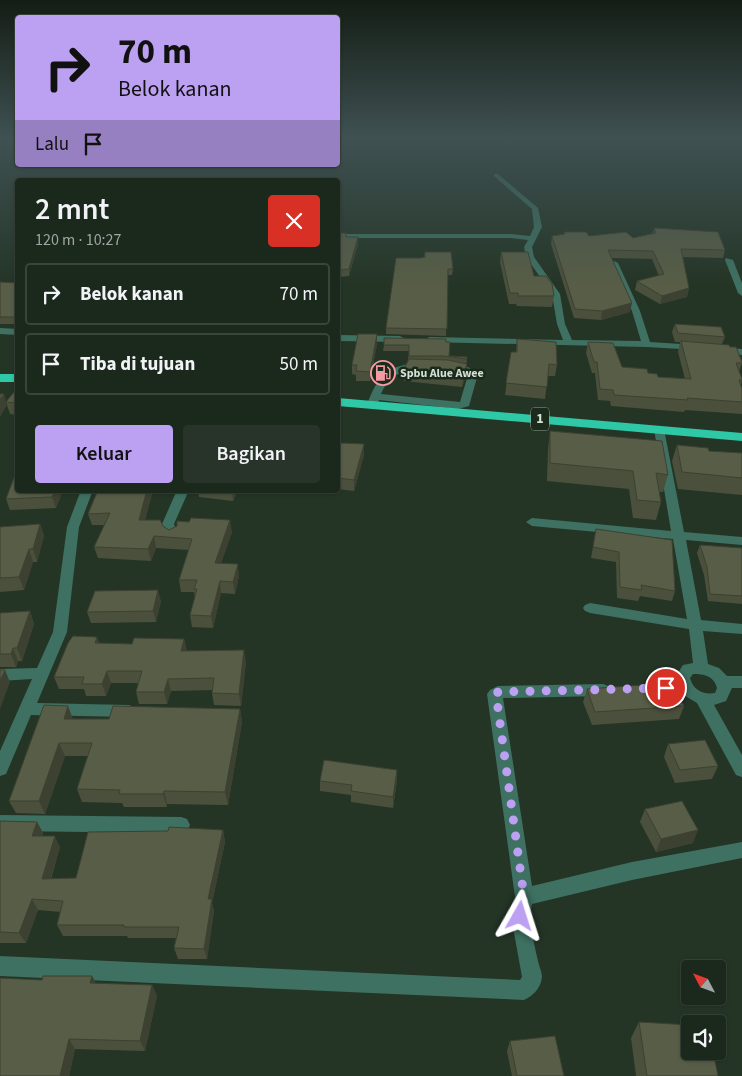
<!DOCTYPE html>
<html lang="id">
<head>
<meta charset="utf-8">
<style>
  body { margin:0; font-family:"Source Sans 3",sans-serif; background:#283429; color:#f1f3f6; height:100vh; display:flex; flex-direction:column; font-size:19px; white-space:nowrap }
  * { box-sizing:border-box; margin:0 }
  p { font-size:16px; color:#a0a6a3 }
  .icon { flex:none; width:28px; height:28px; fill:none; stroke:currentColor; stroke-width:2; stroke-linecap:round; stroke-linejoin:round }
  .map { position:relative; flex:1; overflow:hidden }
  .sheet { position:absolute; left:15px; top:178px; width:325px; height:315px; display:flex; flex-direction:column; background:#1b281c; border-radius:5px; box-shadow:0 1px 4px #0004,0 0 0 1px #39443b }
  .sheet>* { flex:none }
  .hud { position:absolute; left:15px; top:15px; width:325px; height:152px; border-radius:5px; box-shadow:0 1px 4px #0004,0 0 0 1px #39443b; background:#bca0f2; color:#111; overflow:hidden }
  .needle { width:32px; rotate:311deg }
  .tools { position:absolute; left:681px; top:960px; display:grid; gap:10px }
  .tools a { display:grid; place-items:center; width:45px; height:45px; border-radius:5px; background:#1b281c; box-shadow:0 1px 4px #0004,0 0 0 1px #39443b; font-size:25px }
  .pin { position:absolute; display:grid; place-items:center; width:42px; height:42px; color:#fff; margin:-21px; border:2px solid #fff; border-radius:50%; box-shadow:0 1px 5px #0007 }
  .me { position:absolute; width:55px; margin:-28px; rotate:6deg; stroke-linejoin:round; filter:drop-shadow(0 0 4px #0008) }
  .turn { display:flex; align-items:center; gap:18px; height:105px; padding:0 20px; font-size:22px }
  .turn .icon { width:65px; height:65px; stroke-width:2.5 }
  .turn b { display:block; font-size:35px; line-height:42px }
  .then { display:flex; align-items:center; height:48px; padding:0 20px; background:#0003; gap:10px; font-size:19px }
  .round { display:grid; place-items:center; flex:none; width:52px; height:52px; border-radius:5px; background:#283429 }
  .headline { display:flex; align-items:center; justify-content:space-between; height:85px; padding:0 20px }
  h1 { font-size:30px; font-weight:600; line-height:38px }
  .cta { display:flex; gap:10px; margin-top:auto; padding:10px 20px }
  .cta a { flex:1; height:58px; border-radius:5px; background:#bca0f2; color:#111; font-size:20px; font-weight:600; line-height:58px; text-align:center }
  .cta a+a { background:#283429; color:#f1f3f6 }
  ul { padding:0; list-style:none }
  li { display:flex; align-items:center; gap:15px; height:62px; margin:0 10px 8px; padding:0 10px; border:2px solid #39443b; border-radius:5px }
  li div { flex:1 }
  li b { display:block; font-size:19px }
  li em { font-style:normal }
  .map>svg:first-child { display:block }
  .lines { fill:none; stroke-linecap:round; stroke-linejoin:round }
  .minor { fill:#3e7162; fill-rule:evenodd }
  .highway { fill:#2ec8a7; fill-rule:evenodd }
  .wall { fill:#4b503c }
  .shaded-wall { fill:#3d4131 }
  .building { fill:#575d46; stroke:#3d4131 }
  .route { stroke:#bca0f2; stroke-width:9; stroke-dasharray:0 16.2 }
  .labels { text-anchor:middle; dominant-baseline:central; stroke-width:5; stroke-linejoin:round; paint-order:stroke }
  .far-poi-label { font-size:12px; font-weight:bold; fill:#d4dfd5; stroke:#1a2b1c; text-anchor:start }
  .shield { fill:#1a2b1c; stroke:#9ca99e; stroke-width:1 }
  .shield-label { font-size:14px; font-weight:bold; fill:#d4dfd5 }
</style>
</head>
<body>
<div class="map">
<svg width="742" height="1076" viewBox="0 0 742 1076">
  <rect width="100%" height="100%" fill="#243526"/>
  <g class="lines">
    <!-- minor -->
    <path class="minor" d="M494,174H498L538,208L542,227L532,247L534,257L560,294L565,324L572,340L641,341L632,311L610,263L614,261L618,263L640,311L650,342L696,345L699,346V350L646,347L427,342V338L430,337L563,340L557,324L552,294L526,257L524,247L528,240L511,238H338V234H511L530,236L534,227L532,209L494,176Z
      M726,258L733,260L742,283V296L738,293L725,260Z
      M0,328L18,329V335L0,334Z
      M338,335L400,336L405,339L400,342L338,341Z
      M721,347L742,349V355L718,352L716,350Z
      M421,363L424,364V368C402,373 392,370 381,394L460,402L468,375C461,370 452,373 446,368C455,361 471,366 478,374L469,406L458,409L379,400L376,407H368L367,405C377,376 389,364 421,363Z
      M659,426L664,429L684,532L742,537V545L686,540L701,620L742,624V634L703,631L708,664L719,668L727,676H742V688H732L726,701L714,705L742,755V777L736,775L697,703L682,694L656,692L653,688L656,684L676,682L675,677L683,665L693,663L689,629L590,613L585,611L583,608L585,605L590,603L687,619L673,539L532,526L526,522L532,518L671,531L654,429ZM693,674C704,674 714,676 717,688L715,693C703,695 693,690 690,678Z
      M81,490H93L79,527L67,632L37,703L129,705L134,707L137,711L134,715L129,717L31,715L6,774L0,776V751L32,679L0,681V669L37,668L53,632L67,527Z
      M177,490H189L174,524L178,536L172,540L166,536L162,524Z
      M603,684L608,686L611,690L608,694L603,696L503,698L532,886L632,862L742,842V858L632,880L532,904C528,924 534,942 538,961C539,966 542,972 542,977C541,988 533,996 524,1000L0,976V956L520,980L522,977L511,916L515,897L487,694L490,690L498,686Z
      M0,815L181,817L187,819L190,825L187,831L181,833L0,831Z"/>
    <!-- highway -->
    <path class="highway" d="M0,374H18V382H0Z
      M338,398L742,433V441L338,406Z"/>
  </g>
  <!-- wall -->
  <path class="wall" d="M654,228L725,250L723,258L683,257L689,288L687,297L660,304L635,290L637,281L659,276L652,259L612,258L630,312L601,320L574,318L551,244L552,236L564,234V232L589,236L633,238L653,233Z
    M338,233L358,244L349,276L338,277Z
    M425,252L453,269L452,275H447L446,336L386,334V328L421,258L424,257Z
    M501,252L534,276L554,296L552,307L517,306L516,304H509L500,262Z
    M0,282L18,283V324H0Z
    M675,324L725,337L722,344L730,347L742,362L739,372L742,379L741,386L742,389V414L685,410L684,412L611,406L610,401L598,400L595,373H592L586,353L588,342L622,367L648,373L658,377L685,379L678,352L680,342H675L672,332Z
    M377,334V344L370,381H356V375L352,374V365Z
    M517,339L557,365L555,376H548L545,399L505,395L511,352H516Z
    M446,342L449,356L467,357L466,376L462,387L404,381V369L408,360L409,351H383L384,345Z
    M18,387V415L10,414L6,402Z
    M550,431L668,475L663,492H659L661,502L656,520L633,518L629,489L547,481L548,449Z
    M364,444V455L354,491L338,489V456Z
    M677,445L709,451L742,453V495L678,489L672,461Z
    M63,490L56,508L10,510L6,499Z
    M98,490H153L145,520L163,526L169,530L232,532L221,563L239,576L235,594L221,593L213,628L192,627L190,615L195,597L194,592H181L179,580L189,550L156,548L151,561L98,558L94,547L105,525H92L88,514Z
    M198,490H238L233,501L199,497Z
    M40,524L44,536L37,562H33L24,590L0,592V527Z
    M596,529L675,591L672,601L640,596L638,601L617,598L616,562L591,558Z
    M700,545L742,548V604L708,601L704,575L697,553Z
    M161,601L156,622L91,623L87,612Z
    M30,611L34,624L22,661H18L16,667H0V613Z
    M97,637L99,643L132,644L184,639L187,651L246,662L241,706L214,705L212,693L213,690L171,691L167,704H139L136,692L138,683H111L106,696H86L84,689H59L54,677Z
    M587,689L684,706L679,719L592,725L583,702Z
    M240,709L242,722L228,805L167,804V807H124L122,803L82,802L77,789L88,756H65L45,814L16,813L9,801L73,719H109Z
    M668,744L718,766L712,779L675,783L664,757Z
    M397,770V780L393,808L351,802V795L320,791V781Z
    M645,809L693,843L656,852L640,822Z
    M0,821L37,822L43,833L42,836L60,847L51,879L76,878L223,830L225,842L212,903L214,911L207,959H178L174,948L176,938H128L127,936H63L57,925L61,912L38,910L26,943H0Z
    M92,976L96,984L152,985L157,996L145,1051L75,1049L69,1076L42,980Z
    M639,1022L718,1076H636L631,1038Z
    M510,1041L564,1076H512L507,1051Z"/>
  <!-- shaded-wall -->
  <path class="shaded-wall" d="M358,237V244L349,276V269Z
    M689,288L687,297L660,304L662,296Z
    M632,303L630,312L601,320L602,311Z
    M377,334V344L370,381V372Z
    M467,364L466,376L462,387L463,376Z
    M4,394L7,405L0,417V400Z
    M364,444V455L354,491V480Z
    M55,490H63L56,508L52,497Z
    M147,490H153L142,531L139,520Z
    M232,490H238L233,501Z
    M230,520L232,532L217,575L215,563Z
    M40,524L44,536L37,562L33,549Z
    M154,536L156,548L151,561L148,549Z
    M29,549L33,562L24,590L19,577Z
    M238,564L239,576L235,594L233,582Z
    M220,581L221,593L213,628L211,616Z
    M158,590L161,601L156,622L153,611Z
    M30,611L34,624L22,661L17,648Z
    M97,637L101,649L95,643Z
    M184,639L187,651H181Z
    M13,648L18,661L16,667L11,654Z
    M244,650L246,662L241,706L239,694Z
    M5,670L10,682L0,709V681Z
    M107,671L111,683L106,696L102,684Z
    M168,679L171,691L167,704L164,692Z
    M68,706L73,719H64Z
    M240,709L242,722L228,805L225,792Z
    M59,743L65,756L45,814L39,801Z
    M397,770V780L393,808V797Z
    M164,791L167,804V807L163,794Z
    M37,822L43,833L38,847L32,836Z
    M223,830L225,842L212,903L214,911L207,959L204,949L208,899Z
    M698,830L693,843L656,852L661,839Z
    M55,836L60,847L47,890L42,879Z
    M32,899L38,910L26,943L19,933Z
    M92,976L98,987L90,983Z
    M152,985L157,996L145,1051L140,1041Z
    M69,1039L75,1049L69,1076H60Z"/>
  <!-- building -->
  <path class="building" d="M654,228L718,232L725,250L681,249L689,288L662,296L637,281L664,274L653,251L608,250L632,303L602,311L575,309L552,236L565,234L564,232H586L589,236L626,232L633,238L656,233Z
    M338,233H346V237H358L349,269L338,270Z
    M425,252H451L453,269H448L447,329L386,328L396,258H421L425,257Z
    M501,252H528L534,276H546L552,284L554,296H518V293H510Z
    M0,282L18,283V317H0Z
    M675,324L721,327L725,337L678,333Z
    M358,334H377L370,372L356,371L357,365H352Z
    M384,338L446,339V342H450L449,356L467,357V359L444,356H409V345H384Z
    M517,339L556,342L557,365L549,364L547,387L506,383L511,352H517Z
    M681,341L729,345L730,347H736L742,362V363H736L742,379V380H739L742,389V402L687,398L688,400L614,395L613,390L600,389L597,362H594L588,342L613,343L622,367L647,369L648,373L657,374L658,377L691,379Z
    M409,359L448,360L467,364L463,376L404,369Z
    M18,387V403L6,402Z
    M0,394H4L0,400Z
    M550,431L662,441L668,475L656,473L661,502L637,500L633,471L550,463Z
    M341,443L364,444L354,480L338,478V456Z
    M677,445L708,448L709,451L742,453V478L682,472Z
    M16,472H18V490H55L52,497L6,499Z
    M98,490H147L139,520H160L163,526L169,530L177,526V521L189,522L191,518L230,520L215,563L238,564L233,582L220,581L211,616L190,615L197,589H194L197,580H179L192,539L154,536L148,549L94,547L110,513L88,514Z
    M40,524L33,549H29L19,577L0,578V527Z
    M596,529L672,540L675,591L641,585L642,590L620,587L619,552L593,547Z
    M700,545L742,548V596L710,594L707,567Z
    M158,590L153,611L87,612L95,591Z
    M30,611L17,648H13L11,654H0V613Z
    M73,636L97,637L95,643L132,644L134,638L184,639L181,651L244,650L239,694L212,693L214,678L168,679L164,692H136L142,671H107L102,684H82L84,677H54L68,643Z
    M0,670H5L0,681Z
    M673,683L684,706L595,712L587,689L628,686Z
    M44,705L68,706L64,719H109L113,706L240,709L225,792L164,791L163,794H119L120,790L77,789L92,743H59L39,801H9Z
    M705,740L718,766L680,770L668,744Z
    M324,760L397,770L393,797L351,791L352,785L320,781Z
    M682,801L698,830L661,839L645,809Z
    M0,821L37,822L32,836H55L42,879L76,878L88,832L168,831L169,827L223,830L208,899H212L204,949L174,948L179,927H124V925H57L63,901L32,899L19,933L0,932Z
    M43,976H92L90,983L152,985L140,1041L69,1039L60,1076H0V978L42,980Z
    M639,1022L690,1025V1051H713L718,1076H647Z
    M555,1036L564,1076H517L510,1041Z"/>
  <!-- sky -->
  <linearGradient id="sky" x2="0" y2="1"><stop stop-color="#141d15"/><stop offset="0.48" stop-color="#3f5152"/><stop offset="1" stop-color="#3f5152" stop-opacity="0"/></linearGradient>
  <rect width="742" height="287" fill="url(#sky)"/>
  <g class="lines">
    <!-- route -->
    <path class="route" d="M520,916L524,897L496,694L498,692L666,688"/>
  </g>
  <!-- icons -->
  <defs>
    <symbol id="fuel-ring" viewBox="-11 -11 22 22"><circle r="9.5" fill="#1a2b1c" stroke="#f49aa3" stroke-width="1.5"/><path d="M-5.5-6h7V0h2V4h1.3V-2.5L3-4.5l.8-.8L6-3V5H2.5V1h-1V6h-7ZM-4.2-4.7v3.2H.2V-4.7Z" fill="#f49aa3"/></symbol>
  </defs>
  <g fill-rule="evenodd">
    <use href="#fuel-ring" x="369" y="359" width="28" height="28"/>
  </g>
  <g class="labels">
    <!-- far-poi labels -->
    <g class="far-poi-label">
      <text x="400" y="373">Spbu Alue Awee</text>
    </g>
    <!-- shield labels -->
    <rect class="shield" x="531" y="407.5" width="18" height="23" rx="4"/>
    <g class="shield-label">
      <text x="540" y="419">1</text>
    </g>
  </g>
</svg>
<div class="tools">
<a><svg class="needle" viewBox="-14 -14 28 28"><path d="M0-13l5 13h-10z" fill="#e53935"/><path d="M0 13l5-13h-10z" fill="#a0a6a3"/></svg></a>
<a><svg class="icon" aria-label="sound" viewBox="0 0 24 24"><path d="M4 9h4l5-4v14l-5-4H4zM17 9q2 3 0 6"/></svg></a>
</div>
<div class="pin" style="left:666px;top:688px;background:#d93025"><svg class="icon" aria-label="arrive" viewBox="0 0 24 24"><path d="M6 21V4h12l-3 4 3 4H6"/></svg></div>
<svg class="me" style="left:520px;top:916px" viewBox="-20 -20 40 40"><path d="M0-17L14 15 0 8-14 15z" fill="#bca0f2" stroke="#fff" stroke-width="4"/></svg>
<div class="hud">
<div class="turn"><svg class="icon" aria-label="right" viewBox="0 0 24 24"><path d="M7 20v-9h11M14 6l5 5-5 5"/></svg><div><b>70 m</b>Belok kanan</div></div>
<div class="then">Lalu<svg class="icon" aria-label="arrive" viewBox="0 0 24 24"><path d="M6 21V4h12l-3 4 3 4H6"/></svg></div>
</div>
<section class="sheet">
<div class="headline"><div><h1>2 mnt</h1><p>120 m · 10:27</p></div><a class="round" style="background:#d93025;color:#fff"><svg class="icon" aria-label="close" viewBox="0 0 24 24"><path d="M6 6l12 12M18 6L6 18"/></svg></a></div>
<ul>
<li><svg class="icon" aria-label="right" viewBox="0 0 24 24"><path d="M7 20v-9h11M14 6l5 5-5 5"/></svg><div><b>Belok kanan</b></div><em>70 m</em></li>
<li><svg class="icon" aria-label="arrive" viewBox="0 0 24 24"><path d="M6 21V4h12l-3 4 3 4H6"/></svg><div><b>Tiba di tujuan</b></div><em>50 m</em></li>
</ul>
<div class="cta"><a>Keluar</a><a>Bagikan</a></div>
</section>
</div>
</body>
</html>
